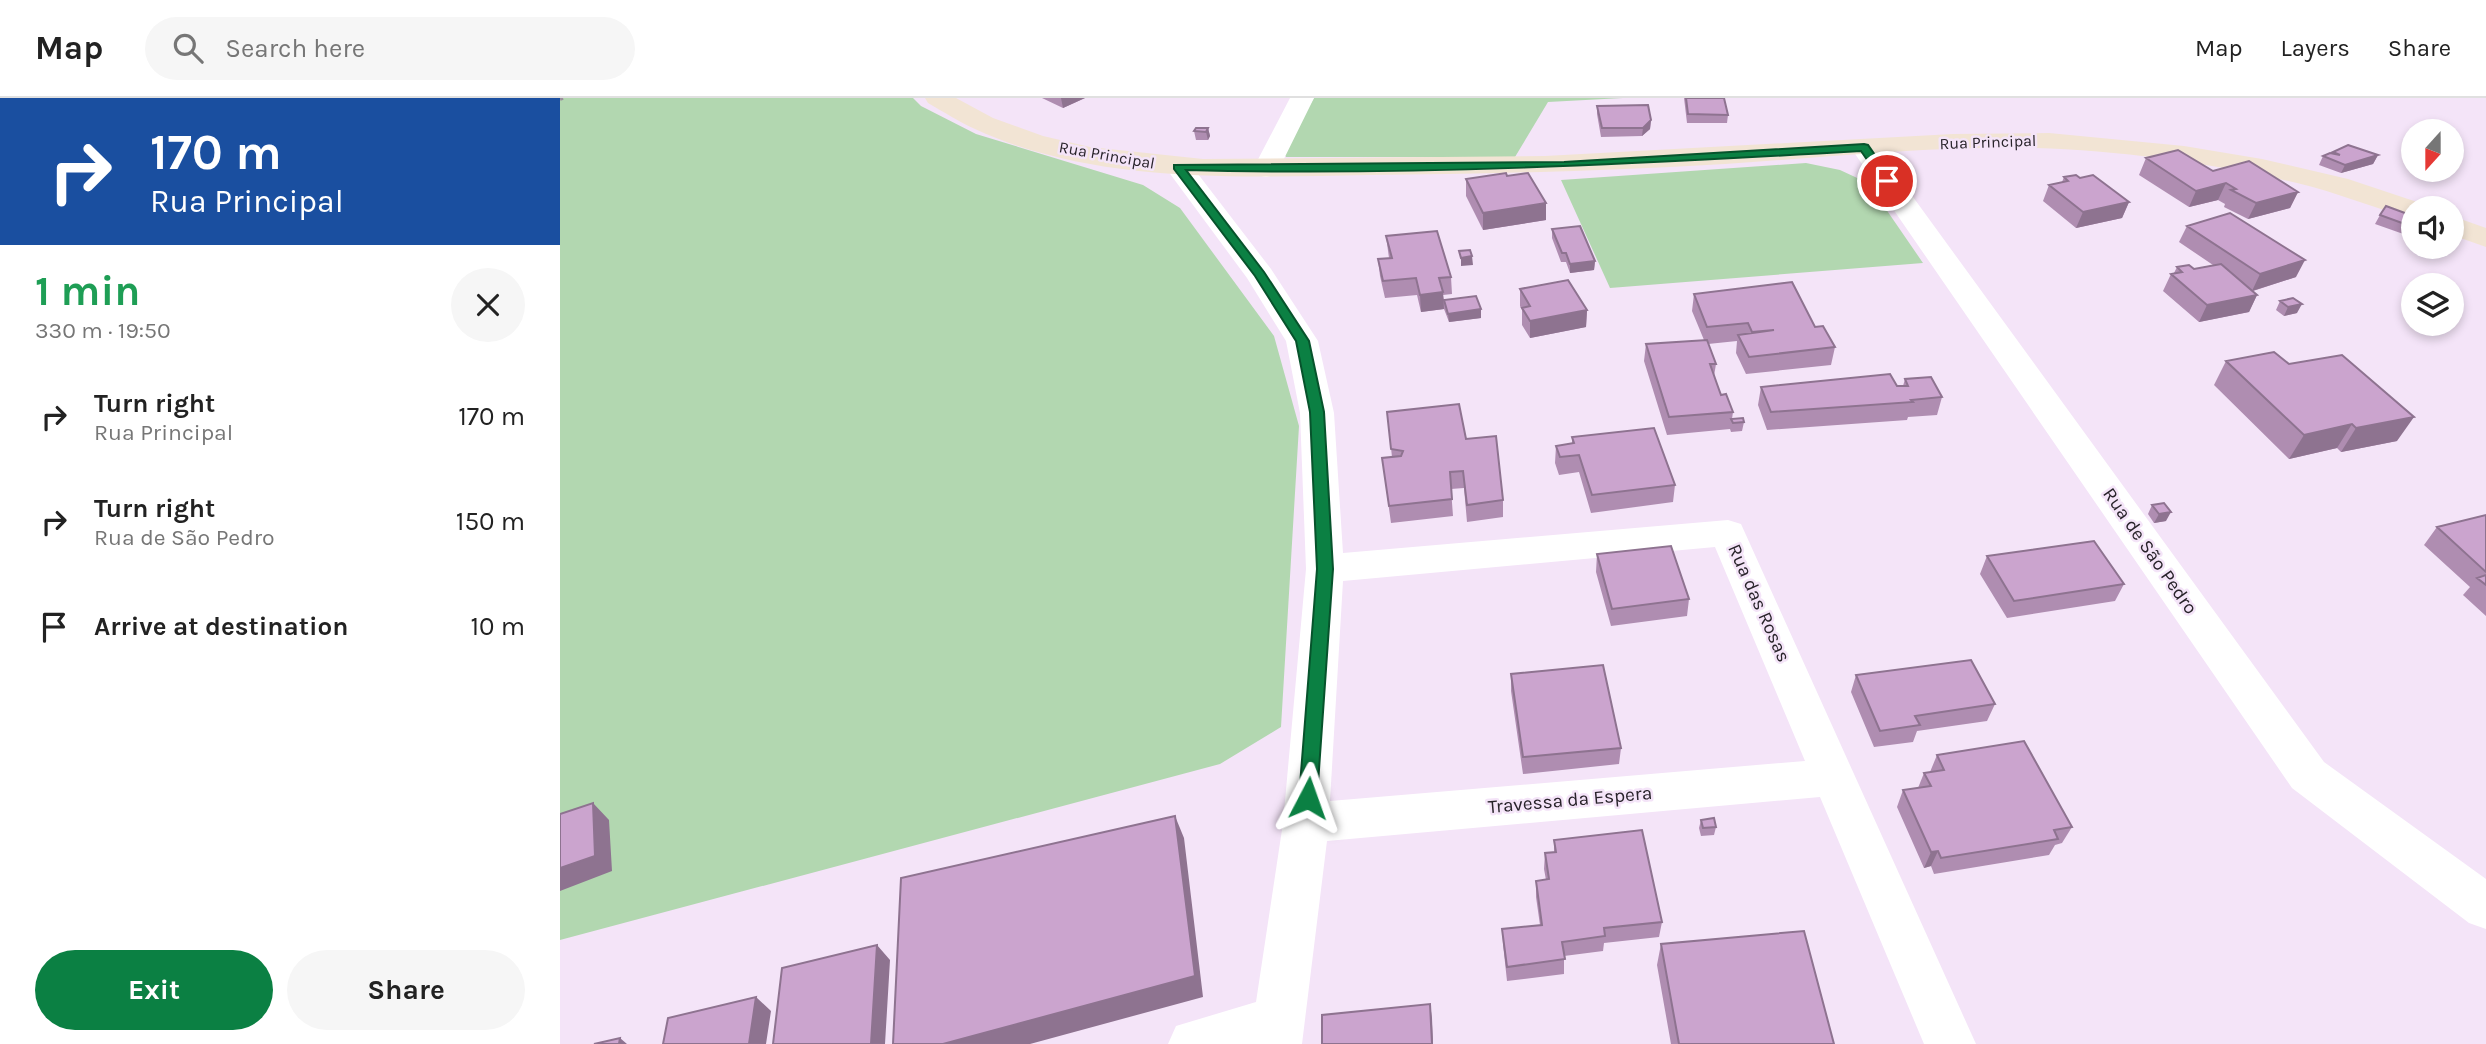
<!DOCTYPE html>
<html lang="en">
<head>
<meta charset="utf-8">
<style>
  body { margin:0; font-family:Karla,sans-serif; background:#f6f6f6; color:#222; height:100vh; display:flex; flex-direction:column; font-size:26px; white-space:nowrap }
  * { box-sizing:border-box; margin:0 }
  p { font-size:23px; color:#767676 }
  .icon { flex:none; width:38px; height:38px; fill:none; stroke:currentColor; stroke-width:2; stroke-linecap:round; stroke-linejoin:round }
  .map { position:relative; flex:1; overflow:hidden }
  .panel { display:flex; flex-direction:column; background:#fff; width:560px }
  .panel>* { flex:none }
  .banner { background:#1a4fa0; color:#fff; overflow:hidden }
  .needle { width:46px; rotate:201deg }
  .controls { position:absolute; left:1841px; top:21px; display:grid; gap:14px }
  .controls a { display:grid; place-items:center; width:63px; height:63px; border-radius:50%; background:#fff; box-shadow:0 4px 10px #0003; font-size:35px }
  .pin { position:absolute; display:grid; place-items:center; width:60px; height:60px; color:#fff; margin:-30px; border:4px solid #fff; border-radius:50%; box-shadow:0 2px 7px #0007 }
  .me { position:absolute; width:77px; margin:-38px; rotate:4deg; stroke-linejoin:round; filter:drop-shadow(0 0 5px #0008) }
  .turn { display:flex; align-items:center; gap:24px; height:147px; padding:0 35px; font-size:32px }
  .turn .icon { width:91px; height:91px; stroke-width:2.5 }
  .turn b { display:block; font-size:49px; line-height:60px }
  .round { display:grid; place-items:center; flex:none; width:74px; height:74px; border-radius:37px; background:#f6f6f6 }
  .headline { display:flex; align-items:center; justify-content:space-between; height:119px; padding:0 35px }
  h1 { font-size:42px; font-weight:700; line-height:52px; color:#1e9e55 }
  .primary-button { display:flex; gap:14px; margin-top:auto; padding:14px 35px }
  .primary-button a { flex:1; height:80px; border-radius:42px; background:#0b8043; color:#fff; font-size:28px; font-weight:700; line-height:80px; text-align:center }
  .primary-button a+a { background:#f6f6f6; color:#222 }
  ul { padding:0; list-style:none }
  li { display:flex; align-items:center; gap:21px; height:105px; padding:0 35px }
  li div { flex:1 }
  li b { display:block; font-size:26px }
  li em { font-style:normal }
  header { display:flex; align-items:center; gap:42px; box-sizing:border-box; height:98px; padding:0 35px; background:#fff; border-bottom:2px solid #e0e0e0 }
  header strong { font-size:33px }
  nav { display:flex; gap:38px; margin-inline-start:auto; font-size:24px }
  .search { width:490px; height:63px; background:#f6f6f6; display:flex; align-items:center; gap:18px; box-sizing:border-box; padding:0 24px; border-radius:38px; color:#767676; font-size:26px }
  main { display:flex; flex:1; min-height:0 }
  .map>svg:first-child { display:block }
  .green { fill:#b2d7b0 }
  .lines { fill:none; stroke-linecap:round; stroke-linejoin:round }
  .path { stroke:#998e9c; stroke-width:3.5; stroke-dasharray:3.5 2.5; stroke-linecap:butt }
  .street { fill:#fff; fill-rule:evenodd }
  .secondary { fill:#f2e4d4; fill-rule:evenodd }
  .wall { fill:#af8db1 }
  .shaded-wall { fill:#8e7390 }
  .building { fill:#cba4ce; stroke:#8e7390; stroke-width:2 }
  .route { fill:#0b8043; stroke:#07532c; stroke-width:2 }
  .labels { text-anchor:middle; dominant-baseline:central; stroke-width:5; stroke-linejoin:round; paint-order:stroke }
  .far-street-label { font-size:16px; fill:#28232a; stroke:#f4e4f8 }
  .street-label { font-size:19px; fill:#28232a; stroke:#f4e4f8 }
</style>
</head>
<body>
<header>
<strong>Map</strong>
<div class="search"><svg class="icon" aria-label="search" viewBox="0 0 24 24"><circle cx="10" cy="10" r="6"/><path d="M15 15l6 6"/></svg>Search here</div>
<nav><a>Map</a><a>Layers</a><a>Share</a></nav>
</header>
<main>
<section class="panel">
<div class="banner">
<div class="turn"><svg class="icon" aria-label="right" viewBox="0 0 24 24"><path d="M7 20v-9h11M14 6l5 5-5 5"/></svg><div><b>170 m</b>Rua Principal</div></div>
</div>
<div class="headline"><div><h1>1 min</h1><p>330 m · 19:50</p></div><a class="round"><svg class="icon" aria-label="close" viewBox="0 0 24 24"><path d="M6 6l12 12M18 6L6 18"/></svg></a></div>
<ul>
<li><svg class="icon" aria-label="right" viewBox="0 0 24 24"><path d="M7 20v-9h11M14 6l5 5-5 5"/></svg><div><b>Turn right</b><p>Rua Principal</p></div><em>170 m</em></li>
<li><svg class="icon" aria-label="right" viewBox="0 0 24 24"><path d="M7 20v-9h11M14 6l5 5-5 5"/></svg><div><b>Turn right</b><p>Rua de São Pedro</p></div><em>150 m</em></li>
<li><svg class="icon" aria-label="arrive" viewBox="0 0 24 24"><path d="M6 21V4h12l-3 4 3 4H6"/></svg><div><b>Arrive at destination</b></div><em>10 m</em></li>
</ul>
<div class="primary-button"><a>Exit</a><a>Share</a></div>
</section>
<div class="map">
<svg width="1926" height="946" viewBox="0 0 1926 946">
  <rect width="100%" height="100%" fill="#f4e4f8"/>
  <!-- green -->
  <path class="green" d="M0,0H353L361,8L416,36L583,87L620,110L714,238L739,328L721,629L660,666L0,842Z
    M754,0H1063L988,4L955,59H726L722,52Z
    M1246,65L1280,72L1308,85L1363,165L1050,190L1001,82Z"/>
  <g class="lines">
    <!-- path -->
    <path class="path" d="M0,1L3,0"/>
    <!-- street -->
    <path class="street" d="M730,0H754L716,77L706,79L696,77L693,71Z
      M1304,42L1313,44L1764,664L1926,781V831L1909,825L1732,690L1291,50L1295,44Z
      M618,61L628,63L711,171L758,243L774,315L783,455L1168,422L1181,426L1416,946H1364L1260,699L767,743L742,946H608L616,928L696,904L723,725L746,471L740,315L726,243L687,180L605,69L608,63ZM1155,449L1245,663L770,703L783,483Z"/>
    <!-- secondary -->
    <path class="secondary" d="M365,0H396L433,20L483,38L530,49L643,61L985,58L1393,36L1489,35L1624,48L1702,61L1788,81L1863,106L1866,110H1853V120C1814,111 1777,94 1737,85C1656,66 1559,52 1475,50C1372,48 1268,59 1165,66C1047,73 928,76 810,77C680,79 536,87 415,31C399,24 384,14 368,5Z
      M1892,118L1926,130V149L1892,137Z"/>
  </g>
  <!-- wall -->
  <path class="wall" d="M482,0H525L503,10Z
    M1124,0H1164L1168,17L1167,25H1127Z
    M1037,8L1091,22L1090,31L1082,38L1041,39L1037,16Z
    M648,30L650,38L648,42H636L634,33Z
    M1773,54L1818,57L1813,66L1781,75L1759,67L1763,58L1772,56Z
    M1586,60L1653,73L1738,94L1730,110L1688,121L1664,109L1665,106L1658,102L1629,109L1579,77Z
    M1504,79L1520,80L1569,104L1562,120L1516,130L1483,103L1489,87L1502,84Z
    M906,81L986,122L923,132L906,98Z
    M1820,117L1853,118V135L1849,138L1815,126Z
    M1627,128L1736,179L1693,193L1697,197L1689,214L1639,224L1603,193L1611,176L1614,175L1617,169L1634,171L1653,167L1619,144Z
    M992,131L1035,163L1034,172L1010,175L1006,164H1001L992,140Z
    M826,138L891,179L892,196L883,197L884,202L921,220L889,224L884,211L861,214L857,197L825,200L820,178L818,161L829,160Z
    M960,191L1027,212L1026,229L970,240L962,227V212L960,208Z
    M1134,196L1255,229L1275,249L1271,267L1186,276L1176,255L1177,243L1148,246L1156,266L1154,278L1161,297L1173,314L1172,321L1184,324L1182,333L1171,334L1170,331L1107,337L1084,263L1086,246L1144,242L1132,213Z
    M1720,203L1737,215L1724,218L1716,212Z
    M1666,263L1729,266L1837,343L1781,354L1777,350L1729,361L1654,287Z
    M1345,281L1382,299L1377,317L1348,319L1347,322L1207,332L1198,307L1201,289L1337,288H1343Z
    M827,314L906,341L943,402V419L907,424L904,390L891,391L893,418L831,425L822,360L832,359Z
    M1012,339L1115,387L1113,404L1031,415L1019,374L999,377L995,365L996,348L1012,346Z
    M1592,407L1606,423L1594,425L1588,416Z
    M1926,417V518L1903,497L1910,489L1864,447L1877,429Z
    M1037,456L1129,501L1127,518L1051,528L1036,474Z
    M1427,458L1564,486L1555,503L1447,520L1420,476Z
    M951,576L1061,650L1059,666L963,676L951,593Z
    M1296,577L1435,606L1427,623L1357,633L1353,644L1314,649L1291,594Z
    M1377,657L1512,729L1502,745L1495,747L1489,757L1374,776L1371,768L1364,770L1337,709L1343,692L1358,690L1364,675L1370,674Z
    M1141,722L1156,729L1154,737L1141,738L1139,730Z
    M994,742L1102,824L1099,839L1044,845L1043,853L1004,858V876L947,883L943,846L942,831L980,827L976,799V783L986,782L984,771L985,755L994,754Z
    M1101,846L1274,946H1111L1097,867Z"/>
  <!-- shaded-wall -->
  <path class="shaded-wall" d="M501,0H525L503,10Z
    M1091,22L1090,31L1082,38L1083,30Z
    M648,30L650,38L648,42L646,34Z
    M1818,57L1813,66L1781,75L1785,67Z
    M1666,85L1658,102L1629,109L1636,93Z
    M1738,94L1730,110L1688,121L1696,105Z
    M1569,104L1562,120L1516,130L1523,114Z
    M986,105V122L923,132V115Z
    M912,158L913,167L901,168V160Z
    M1745,162L1736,179L1692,193L1700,176Z
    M1035,163L1034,172L1010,175V166Z
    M883,194L884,211L861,214L860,197Z
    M1697,197L1689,214L1639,224L1647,207Z
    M1742,206L1737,215L1724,218L1728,209Z
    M921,211V220L889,224L888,216Z
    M1027,212L1026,229L970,240V223Z
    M1854,319L1837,343L1781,354L1796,330Z
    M1792,326L1777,350L1729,361L1744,337Z
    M1611,414L1606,423L1594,425L1599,416Z
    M33,705L49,722L52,773L0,793V770Z
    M615,718L624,740L643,899L470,946H383Z
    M1378,753L1371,768L1364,770L1371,754Z
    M317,847L330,862L325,946H311Z
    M196,899L211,913L206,946H189Z
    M870,906L872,920L873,946H872Z
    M60,940L67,946H59Z"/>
  <!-- building -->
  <path class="building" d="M1126,0H1164L1168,17L1128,16Z
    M1088,7L1091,22L1083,30H1042L1037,8Z
    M636,30H648L646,34L634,33Z
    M1788,47L1818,57L1785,67L1763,58L1770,55L1780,57L1773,54Z
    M1618,52L1653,73L1689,63L1738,94L1696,105L1671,92L1676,91L1666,85L1636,93L1586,60Z
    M946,75L947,78L968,75L986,105L923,115L906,81Z
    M1516,77L1520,80L1533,77L1569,104L1523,114L1489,87L1508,83L1504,79Z
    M1826,108L1853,118V129L1820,117Z
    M1670,115L1745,162L1700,176L1627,128Z
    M1020,128L1035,163L1010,166L1006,155H1002L992,131Z
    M877,133L891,179L879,180L883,194L860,197L856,180L823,183L818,161L832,160L826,138Z
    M910,152L912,158L901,160L899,153Z
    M1661,166L1697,197L1647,207L1611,176L1622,174L1617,169L1629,167L1634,171Z
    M1008,182L1027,212L970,223L962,210L970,208L960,191Z
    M1232,184L1255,229L1263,228L1275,249L1189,259L1178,237L1214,232L1192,234L1188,225L1147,229L1134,196Z
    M916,198L921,211L888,216L884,202Z
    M1733,200L1742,206L1728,209L1720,203Z
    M1147,242L1156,266H1150L1157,286L1161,297L1166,296L1173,314L1109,319L1086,246Z
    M1714,254L1729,266L1782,257L1854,319L1796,330L1792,326L1744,337L1666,263Z
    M1330,276L1337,288H1348L1345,281L1371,279L1382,299L1351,302L1353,304L1211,314L1201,289Z
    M899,306L906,341L936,338L943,402L907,407L903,373L890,374L892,401L829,408L822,360L841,358L843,353L831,351L827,314Z
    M1183,320L1184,324L1173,325L1171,321Z
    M1094,330L1115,387L1032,397L1019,357L1000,359L996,348L1014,345L1012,339Z
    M1604,405L1611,414L1599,416L1592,407Z
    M1926,417V474L1877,429Z
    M1534,443L1564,486L1454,503L1427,458Z
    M1111,448L1129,501L1052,511L1037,456Z
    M1926,477V487L1917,480Z
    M1411,562L1435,606L1355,618L1360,627L1320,633L1296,577Z
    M1043,567L1061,650L963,659L951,576Z
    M1464,643L1512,729L1494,732L1498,741L1381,760L1378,753L1371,754L1343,692L1371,688L1364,675L1384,672L1377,657Z
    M33,705L35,758L0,770V716Z
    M615,718L635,878L383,946H333L341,780Z
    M1154,720L1156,729L1143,730L1141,722Z
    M1082,732L1102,824L1044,830L1045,838L1002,844L1005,861L947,869L942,831L982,827L976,783L989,781L985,755L996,754L994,742Z
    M1244,833L1274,946H1119L1101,846Z
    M317,847L311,946H213L222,870Z
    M196,899L189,946H103L108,920Z
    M870,906L872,946H762V917Z
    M60,940L59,946H34Z"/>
  <!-- route -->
  <path class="route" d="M1304,46L1308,47L1331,80V85H1323L1301,53C1076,66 852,78 626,72L704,174L749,243L764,314L773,471L757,700L755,705L748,708L742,705L739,700L757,471L750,314L736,243L695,178L614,71V67L1004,64Z"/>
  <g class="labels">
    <!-- far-street labels -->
    <g class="far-street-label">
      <text transform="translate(1428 44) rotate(-2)">Rua Principal</text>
      <text transform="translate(547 57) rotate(10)">Rua Principal</text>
    </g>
    <!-- street labels -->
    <g class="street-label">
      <text transform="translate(1590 453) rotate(55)">Rua de São Pedro</text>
      <text transform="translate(1199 505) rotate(66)">Rua das Rosas</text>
      <text transform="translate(1010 702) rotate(-5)">Travessa da Espera</text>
    </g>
  </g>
</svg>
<div class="controls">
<a><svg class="needle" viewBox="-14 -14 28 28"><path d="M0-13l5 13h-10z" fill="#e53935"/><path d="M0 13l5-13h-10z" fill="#767676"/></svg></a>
<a><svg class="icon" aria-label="sound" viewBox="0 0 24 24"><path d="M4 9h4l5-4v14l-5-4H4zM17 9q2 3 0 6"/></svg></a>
<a><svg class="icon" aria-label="layers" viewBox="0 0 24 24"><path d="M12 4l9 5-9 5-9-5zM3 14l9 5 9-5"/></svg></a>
</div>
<div class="pin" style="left:1327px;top:83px;background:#d93025"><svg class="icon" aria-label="arrive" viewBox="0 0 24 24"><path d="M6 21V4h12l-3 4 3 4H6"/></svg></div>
<svg class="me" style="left:748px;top:700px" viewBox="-20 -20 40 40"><path d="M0-17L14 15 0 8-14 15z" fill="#0b8043" stroke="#fff" stroke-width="4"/></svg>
</div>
</main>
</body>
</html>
